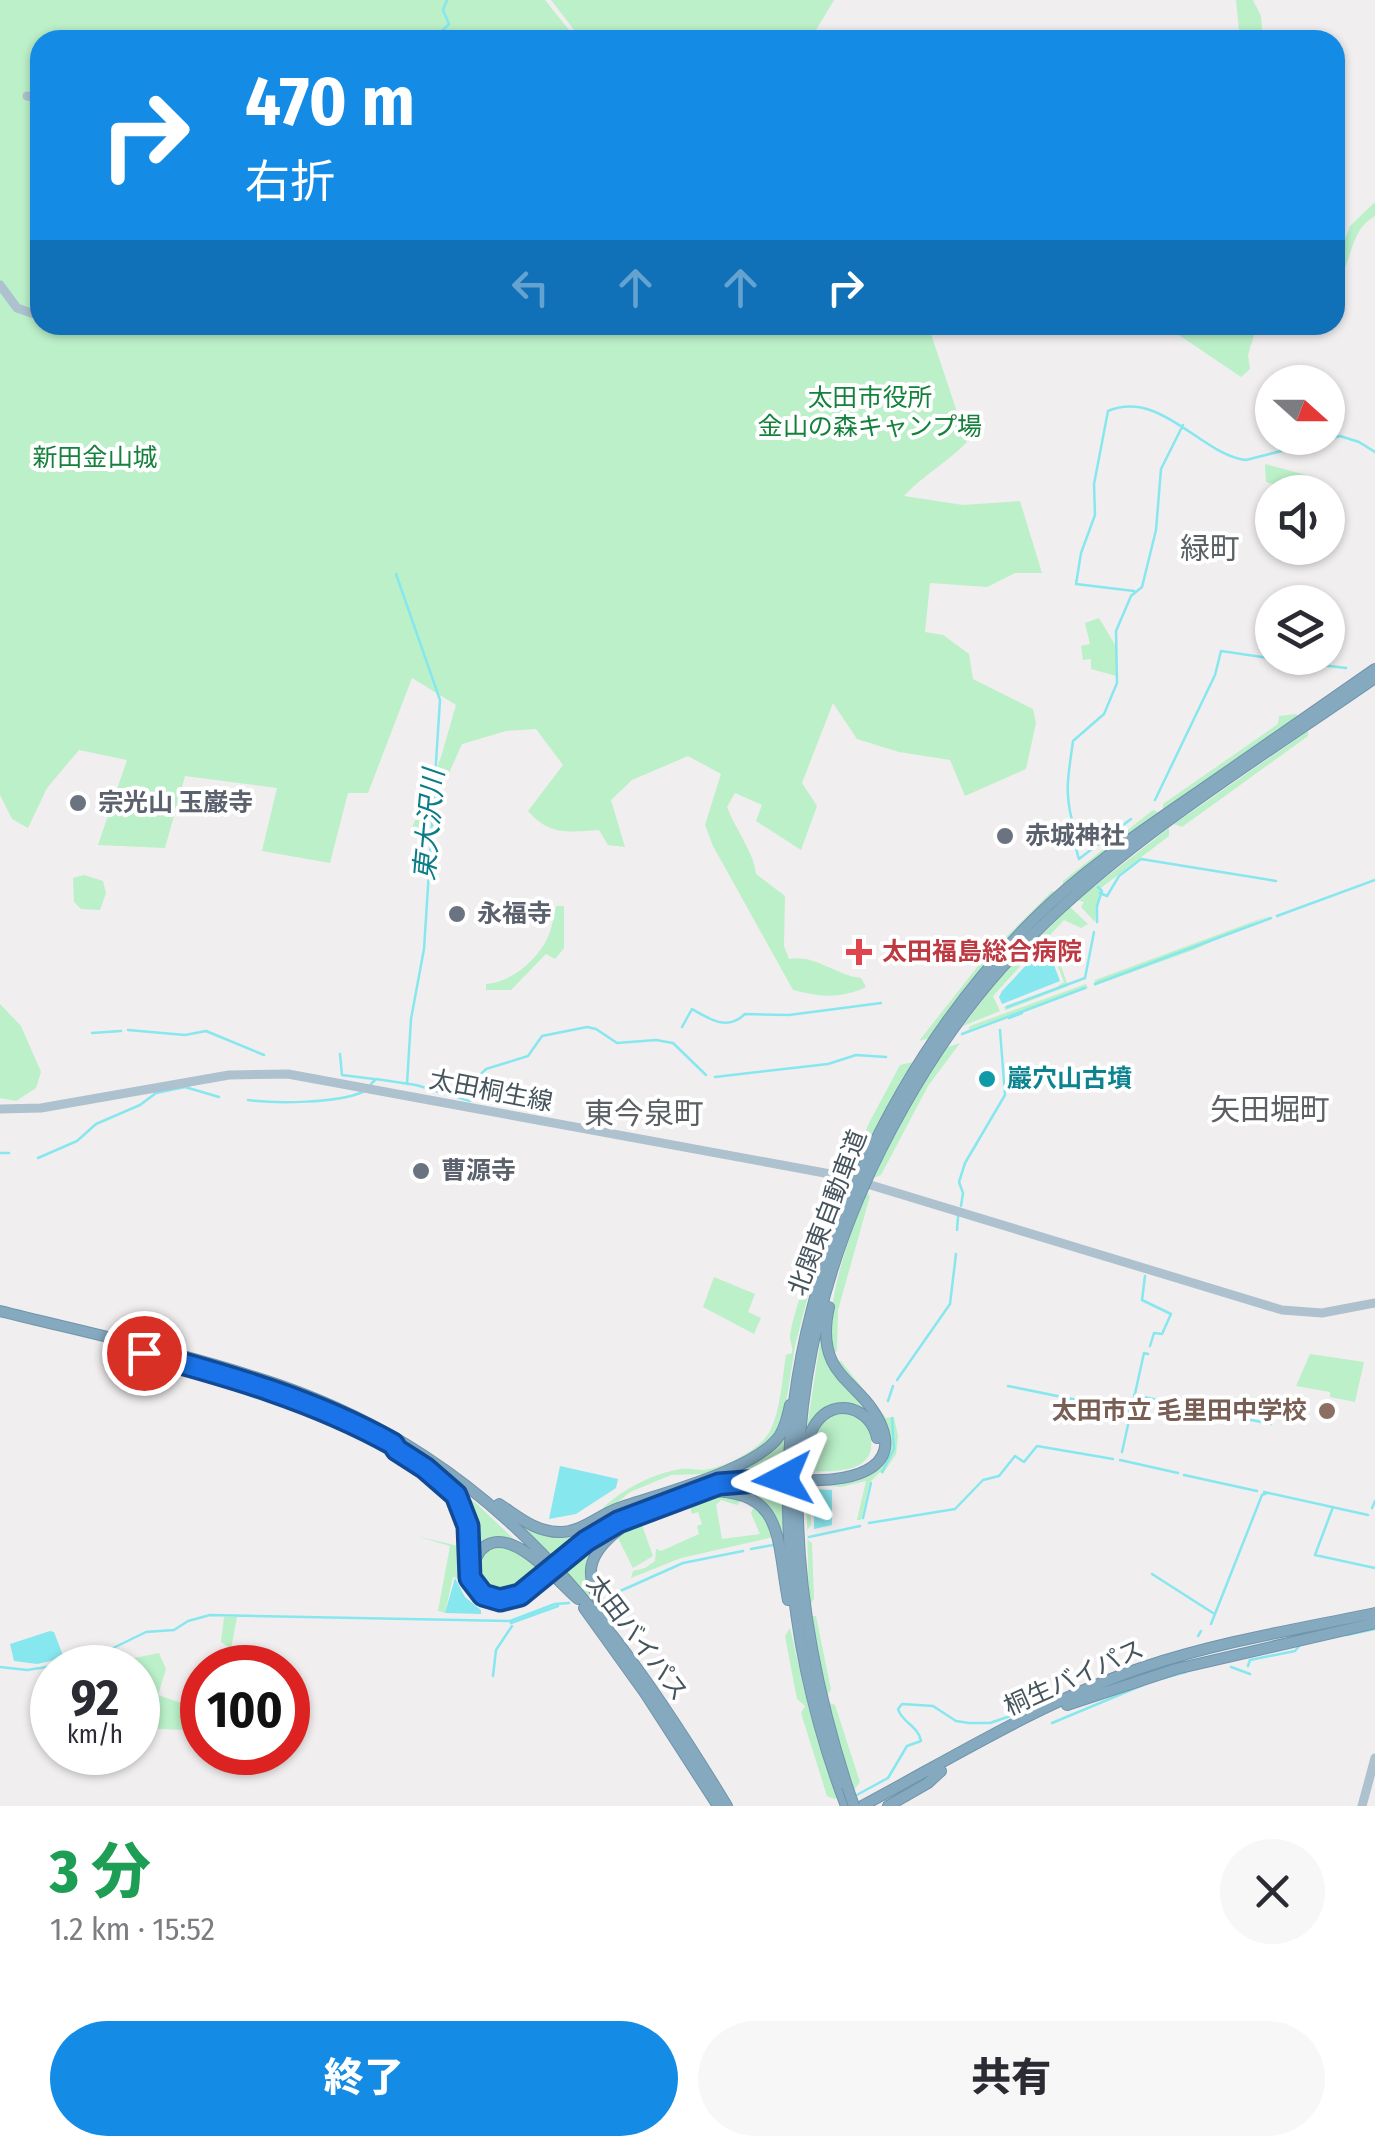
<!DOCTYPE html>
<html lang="ja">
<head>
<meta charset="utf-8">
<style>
  body { margin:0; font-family:"Fira Sans Condensed","Noto Sans JP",sans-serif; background:#f7f7f7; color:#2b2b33; height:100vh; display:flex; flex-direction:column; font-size:38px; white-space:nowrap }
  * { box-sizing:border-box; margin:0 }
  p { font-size:32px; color:#7c7c81 }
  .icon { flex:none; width:55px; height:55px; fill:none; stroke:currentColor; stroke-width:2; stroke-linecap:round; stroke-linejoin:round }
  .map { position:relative; height:1806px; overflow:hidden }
  .side { display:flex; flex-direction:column; background:#fff; flex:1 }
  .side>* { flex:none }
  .banner { position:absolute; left:30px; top:30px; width:1315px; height:305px; border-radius:30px; box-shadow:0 2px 8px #0004; background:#148ce6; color:#fff; overflow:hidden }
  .needle { width:65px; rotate:111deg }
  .controls { position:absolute; left:1255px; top:365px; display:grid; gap:20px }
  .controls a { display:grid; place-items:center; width:90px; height:90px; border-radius:50%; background:#fff; box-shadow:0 2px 8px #0004; font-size:50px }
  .speed { position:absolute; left:30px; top:1645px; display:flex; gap:20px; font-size:50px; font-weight:700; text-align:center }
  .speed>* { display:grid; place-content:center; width:130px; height:130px; border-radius:50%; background:#fff; box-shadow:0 2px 8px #0004; line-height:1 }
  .speed small { font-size:25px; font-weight:400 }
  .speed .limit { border:15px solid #d22; background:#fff; color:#111 }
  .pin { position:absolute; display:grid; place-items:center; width:85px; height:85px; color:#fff; margin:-42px; border:5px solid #fff; border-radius:50%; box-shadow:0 2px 10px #0007 }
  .me { position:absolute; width:110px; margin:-55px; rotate:266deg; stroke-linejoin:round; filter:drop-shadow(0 0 8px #0008) }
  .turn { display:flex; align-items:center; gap:35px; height:210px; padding:0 50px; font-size:45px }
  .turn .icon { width:130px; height:130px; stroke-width:2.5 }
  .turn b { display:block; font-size:70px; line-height:85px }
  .lanes { display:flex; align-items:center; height:95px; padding:0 50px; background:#0003; justify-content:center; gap:50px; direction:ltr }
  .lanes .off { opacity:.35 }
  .round { display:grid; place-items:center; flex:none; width:105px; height:105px; border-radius:52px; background:#f7f7f7 }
  .summary { display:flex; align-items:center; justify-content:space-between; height:170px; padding:0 50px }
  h1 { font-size:60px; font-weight:800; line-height:75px; color:#1e9e55 }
  .primary-button { display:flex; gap:20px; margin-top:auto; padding:20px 50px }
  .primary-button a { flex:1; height:115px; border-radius:60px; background:#148ce6; color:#fff; font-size:40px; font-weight:800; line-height:115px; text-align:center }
  .primary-button a+a { background:#f7f7f7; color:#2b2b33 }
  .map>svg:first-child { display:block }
  .green { fill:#bbf0c9 }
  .water { fill:#87e7ee }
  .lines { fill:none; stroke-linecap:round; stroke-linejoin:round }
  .stream { stroke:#87e7ee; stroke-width:2.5 }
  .highway-casing { stroke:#7094ab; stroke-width:12 }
  .major { stroke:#adc2ce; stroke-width:9 }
  .highway { stroke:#85a9bf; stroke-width:10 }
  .highway-bridge-casing { stroke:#7094ab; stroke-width:12; stroke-linecap:butt }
  .highway-bridge { stroke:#85a9bf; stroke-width:10 }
  .route-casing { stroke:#114b97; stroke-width:25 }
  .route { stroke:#1a73e8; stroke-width:18 }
  .worship-dot { fill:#6b7280; stroke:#fff; stroke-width:4 }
  .health-dot { fill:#e0444e; stroke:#fff; stroke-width:4 }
  .culture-dot { fill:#0f9aa8; stroke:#fff; stroke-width:4 }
  .education-dot { fill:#8d6e63; stroke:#fff; stroke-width:4 }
  .labels { text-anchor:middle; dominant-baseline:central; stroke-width:8; stroke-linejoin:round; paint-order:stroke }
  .park-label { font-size:25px; fill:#14813c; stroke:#fff }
  .worship-label { font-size:25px; font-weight:bold; fill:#5b616d; stroke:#fff; text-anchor:start }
  .health-label { font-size:25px; font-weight:bold; fill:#be3a42; stroke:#fff; text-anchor:start }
  .culture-label { font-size:25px; font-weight:bold; fill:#0d838f; stroke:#fff; text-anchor:start }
  .street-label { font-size:25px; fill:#46555d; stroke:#fff }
  .education-label { font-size:25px; font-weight:bold; fill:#785e54; stroke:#fff; text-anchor:end }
  .water-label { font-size:28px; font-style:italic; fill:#0a7d87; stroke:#fff }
  .quarter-label { font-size:30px; fill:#5b6064; stroke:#fff }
</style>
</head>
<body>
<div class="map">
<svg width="1375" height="1806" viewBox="0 0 1375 1806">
  <rect width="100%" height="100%" fill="#f1eeef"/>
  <!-- green -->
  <path class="green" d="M0,0H545L577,40H40V325H928L967,442C947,463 923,475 904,496L963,505L1020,501L1042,573H1015L987,587L930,583L925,632L943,635L969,654L973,679L1033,709L1036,723L1026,769L965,796L950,760L899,752L857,739L833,703L802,783L817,806L801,850L756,821L762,805L735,793L727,807C735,828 755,855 756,874L785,896L784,946L789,959C815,954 835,975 861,978L866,987C841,999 819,997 793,990L713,846L705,825L721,774L688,756L632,780L611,800L625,847L608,845L599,830C568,832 550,836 528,811L563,765L536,729L506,731L462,744L423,831L412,828L441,757L456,705L412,678L368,793H348L330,863L262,851L277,788L185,776L165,848L98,845L127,760L79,750L47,788L28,828L12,819L0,795Z
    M551,0H834L810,40H582Z
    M1236,0H1253L1261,16L1263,40H1240Z
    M1375,202V216C1348,231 1354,263 1335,284V253L1342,247L1350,226Z
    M1159,325H1257L1248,355L1250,369L1241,377L1179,335Z
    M1265,464L1313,477L1310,492H1276L1277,485L1266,482Z
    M1099,618L1117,648L1116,676L1091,669V659L1083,660L1081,646L1090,644L1085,623Z
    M1296,714L1298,716L1163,809V804L1278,724L1279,716Z
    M1308,731V736L1182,827L1174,824Z
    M1153,810L1158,812L1063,886V881Z
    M1169,828V836L1101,888L1098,887L1101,891L1095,922L1081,907L1084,902L1077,900Z
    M84,875L103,881L106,893L100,910L81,909L74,902L73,878Z
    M1052,891L1057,892L930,1038L919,1041L982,961Z
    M556,906H564V948L555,959L546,954L511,990H486V984C511,982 537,961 548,937C552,928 554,916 556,906Z
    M1070,907L1088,924L1081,928L1064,920L1050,935L1068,986L1006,1010L1004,1007L1055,988L1064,982L1047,937L993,996L1000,1011L963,1026L1004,972Z
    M1271,915L1193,950L1094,986L1095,980Z
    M1086,984L1088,988L968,1030L970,1026Z
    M0,1004L21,1026L41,1072L36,1088L16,1101L0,1098Z
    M960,1043L928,1086L881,1175L873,1178L921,1084L945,1048Z
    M913,1062L876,1126L856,1173L852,1172L851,1166L869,1123L900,1065Z
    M846,1186H849L848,1190L809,1292L795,1346L786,1404L773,1436L758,1451L732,1464L703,1474L671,1475L630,1492L611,1508L600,1511C619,1491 653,1473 681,1469C689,1468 697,1470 704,1470C726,1467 759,1451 770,1431C781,1409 782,1379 786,1355L792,1353C793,1348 791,1344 790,1339C789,1319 833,1199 846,1186Z
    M866,1191L870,1196L838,1310L837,1351L834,1353C821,1306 851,1236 866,1191Z
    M714,1277L755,1294L748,1312L761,1318L754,1334L703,1307Z
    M823,1323L826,1348L870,1413C844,1391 817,1406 806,1434Z
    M1310,1354L1364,1362L1355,1402L1330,1397V1392L1296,1386Z
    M841,1361L886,1418L894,1417L898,1436L896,1454L883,1474L880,1472L870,1482L861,1520H857L866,1481L841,1487L808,1484L854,1482L878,1466L885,1425L883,1418L837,1362Z
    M841,1410L864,1417C888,1469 849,1473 807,1471L811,1444L820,1422Z
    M788,1425L784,1470L721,1476L749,1464Z
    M444,1480L477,1504L520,1545L491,1541L471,1565L470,1531Z
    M784,1483L786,1556C779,1521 770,1495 731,1488Z
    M806,1485L810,1488L811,1525L807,1530V1539L812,1543L814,1599L809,1606Z
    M705,1496L743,1497L737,1505L721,1500L716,1505L722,1539L760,1534L751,1513L755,1504L764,1514L774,1537L681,1558L631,1578L633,1571L645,1568L655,1561L656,1549L661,1551L699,1534L697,1526L702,1524L698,1512L692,1514L690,1507Z
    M505,1513L544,1533L605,1518L557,1554L554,1551L568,1565L566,1563L603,1536C577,1567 588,1595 610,1624L549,1554Z
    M642,1525L653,1556L633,1568L617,1536Z
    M416,1536L458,1546V1578L453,1577L445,1613L438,1611L450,1546Z
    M465,1543L472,1588L516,1601L547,1578L535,1568L533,1570L538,1572C468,1635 462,1529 509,1547C525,1553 540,1569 552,1581C505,1631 457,1615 465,1543Z
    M811,1616H816L831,1690L827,1695L828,1702L835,1705L860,1782L854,1790L825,1697Z
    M224,1617H237L231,1649L221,1642Z
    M790,1628L808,1706L839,1797L834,1799L827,1796L801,1713L805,1706L797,1699L785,1636Z
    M159,1653L166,1669L158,1695L193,1707L185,1730L138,1728V1668L123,1667L125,1660Z"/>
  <!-- water -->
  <path class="water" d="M1046,944L1060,981L1002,1004L999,997L1002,991Z
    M560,1466L618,1479L616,1488L576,1514L549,1519Z
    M814,1489L832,1490V1525L814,1529Z
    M455,1578L465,1597L481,1610V1614L445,1613Z
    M50,1631L54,1632L64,1658L37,1664L14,1661L10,1644Z"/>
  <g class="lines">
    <!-- stream -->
    <path class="stream" d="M433,40L449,24L443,10L447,0
      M396,574L440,700L424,949L411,1019L407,1084
      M1134,591L1076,584L1081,553L1095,515L1094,484L1108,411C1161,389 1201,455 1246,460L1340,436L1359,442L1375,452
      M1313,664L1346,668
      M1155,800L1215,675L1221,651L1309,664
      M1131,819L1079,859C1074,847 1076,833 1072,820C1064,790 1069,772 1073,741L1104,714L1117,683L1116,631L1131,596L1142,587L1156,530L1161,469L1183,425
      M1100,893L1107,896L1119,876L1141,859L1276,881
      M1277,916L1375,880
      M1097,922V906L1102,891L1098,887
      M1095,984L1271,918
      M1007,1007L1085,978L1094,932
      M1009,1018L1022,1013
      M682,1027L692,1009C711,1020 727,1031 745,1014L789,1015L881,1003
      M128,1030L185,1035L206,1031L264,1055
      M92,1033L121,1031
      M962,1034L1085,988
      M340,1054L342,1075L374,1079
      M715,1077L828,1064L856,1055L886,1057
      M371,1084L376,1079L416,1085L470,1101L475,1097L480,1075L486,1069L528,1056L542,1036L587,1027L596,1029L617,1043L656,1040L673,1043L706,1075
      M248,1100C277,1104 337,1103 363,1092
      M0,1153H9
      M38,1158L77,1141L96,1124L140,1105L156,1093L185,1087L219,1097
      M961,1206L963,1193L959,1182L965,1163L1005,1095L1000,1030
      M957,1230L958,1217
      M1145,1276L1142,1300L1171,1314L1162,1334L1154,1333L1150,1346
      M897,1380L950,1304L956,1254
      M1008,1386L1131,1411
      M1134,1395L1205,1410
      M888,1401L893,1386
      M1208,1411L1271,1424
      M1122,1452L1144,1353L1148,1354
      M1120,1460L1178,1473
      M882,1472L894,1449L892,1418
      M1184,1475L1257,1491
      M1264,1492L1368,1515
      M1333,1507L1315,1555L1375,1568
      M1372,1508L1375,1501
      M863,1518L871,1483
      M869,1523L955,1509L983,1480L999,1476L1015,1456L1024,1462L1037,1446L1113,1459
      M809,1537L860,1526
      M751,1549L773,1545
      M1152,1574L1213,1613
      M609,1596L683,1563L743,1551
      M511,1623L558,1606
      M1211,1624L1262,1495L1267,1493
      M1347,1635L1375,1629
      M1198,1636L1201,1631
      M1248,1666L1250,1660L1295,1651L1300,1645
      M0,1667L27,1670L60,1665L105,1652L146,1632L174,1630L188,1621L210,1615L510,1621L555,1604L569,1603
      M1231,1667L1250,1674
      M493,1676L496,1650L512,1626
      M1164,1678L1186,1672
      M1052,1723L1143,1685
      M853,1797L888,1778L907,1746L921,1741C918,1725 902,1723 898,1709L902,1704L933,1706L956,1721L969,1723H990L1025,1711"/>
    <defs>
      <path id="highway" d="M862,1169C904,1077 961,992 1033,920C1083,870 1143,830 1201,790C1259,749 1317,709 1375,669
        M870,1172C908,1092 956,1015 1017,951C1120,842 1253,763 1375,678
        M0,1311C93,1334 188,1354 279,1385C497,1461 612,1617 727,1806
        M393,1444L397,1450C420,1465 450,1480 462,1506C475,1533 454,1584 489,1598C511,1607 528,1590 544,1576
        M805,1462C806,1448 808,1434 816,1423C835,1396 871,1408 877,1438
        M807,1480C854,1482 912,1467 872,1409C860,1391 841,1380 832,1361C824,1344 825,1325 829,1307
        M703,1491C785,1488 776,1538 788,1600
        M499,1504C519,1517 536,1533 562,1532C583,1531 599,1515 619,1508C658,1494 757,1470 780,1435C785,1426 788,1415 790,1405
        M562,1560L617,1522L719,1484L783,1479
        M474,1572C474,1561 477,1551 487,1545C516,1529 558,1582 578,1599
        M584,1608L645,1693L718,1806
        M611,1620C580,1577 584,1553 628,1523
        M1067,1705L1176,1669L1375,1623
        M847,1786C782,1585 776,1392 860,1195
        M846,1806C786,1649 769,1473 812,1309C822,1269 837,1231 851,1193
        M862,1806C954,1757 1045,1700 1144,1667C1218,1642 1298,1629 1375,1613
        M888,1806L928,1783L941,1771"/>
    </defs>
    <!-- highway casing -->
    <use href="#highway" class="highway-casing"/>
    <!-- major -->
    <path class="major" d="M27,96L40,98
      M0,285L17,308L40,316
      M0,1109L41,1108L229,1075L288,1074L841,1176L1282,1310L1322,1313L1375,1303
      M1362,1806L1375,1758"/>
    <!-- highway -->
    <use href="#highway" class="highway"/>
    <defs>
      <path id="highway-bridge" d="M851,1193L862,1169
        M860,1195L870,1172
        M544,1576L562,1560
        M847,1786L854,1806"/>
    </defs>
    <!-- highway-bridge casing -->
    <use href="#highway-bridge" class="highway-bridge-casing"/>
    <!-- highway-bridge -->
    <use href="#highway-bridge" class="highway-bridge"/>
  </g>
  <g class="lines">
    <defs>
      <path id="route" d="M144,1353C230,1376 314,1400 393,1444L397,1450L425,1468L456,1495L468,1526L470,1578L483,1595L500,1600L520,1595L586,1541L618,1522L719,1484L783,1479"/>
    </defs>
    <!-- route casing -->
    <use href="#route" class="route-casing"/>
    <!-- route -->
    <use href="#route" class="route"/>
  </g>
  <!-- markers -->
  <g class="worship-dot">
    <circle cx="78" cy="803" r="10"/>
    <circle cx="1005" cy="836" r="10"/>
    <circle cx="457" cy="914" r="10"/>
    <circle cx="421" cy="1171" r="10"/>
  </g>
  <path class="health-dot" d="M854 937h10v10h10v10h-10v10h-10v-10h-10v-10h10z"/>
  <circle class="culture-dot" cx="987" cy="1079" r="10"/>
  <circle class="education-dot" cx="1327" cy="1411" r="10"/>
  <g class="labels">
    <!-- park labels -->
    <g class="park-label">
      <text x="870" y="398">太田市役所<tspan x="870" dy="29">金山の森キャンプ場</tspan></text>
      <text x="95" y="458">新田金山城</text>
    </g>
    <!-- worship labels -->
    <g class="worship-label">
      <text x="98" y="803">宗光山 玉巌寺</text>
      <text x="1025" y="836">赤城神社</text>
      <text x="477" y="914">永福寺</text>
      <text x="441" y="1171">曹源寺</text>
    </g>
    <!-- health labels -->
    <g class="health-label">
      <text x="882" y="952">太田福島総合病院</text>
    </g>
    <!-- culture labels -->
    <g class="culture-label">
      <text x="1007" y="1079">巖穴山古墳</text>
    </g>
    <!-- street labels -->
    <g class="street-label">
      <text transform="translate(491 1091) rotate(11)">太田桐生線</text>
      <text transform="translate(828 1213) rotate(-69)">北関東自動車道</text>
      <text transform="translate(637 1638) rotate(53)">太田バイパス</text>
      <text transform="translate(1074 1678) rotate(-24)">桐生バイパス</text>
    </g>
    <!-- education labels -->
    <g class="education-label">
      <text x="1307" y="1411">太田市立 毛里田中学校</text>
    </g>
    <!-- water labels -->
    <g class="water-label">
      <text transform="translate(429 825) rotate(-85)">東大沢川</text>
    </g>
    <!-- quarter labels -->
    <g class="quarter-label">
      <text x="1210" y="549">緑町</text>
      <text x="1270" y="1110">矢田堀町</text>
      <text x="644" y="1114">東今泉町</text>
    </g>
  </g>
</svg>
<div class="controls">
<a><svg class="needle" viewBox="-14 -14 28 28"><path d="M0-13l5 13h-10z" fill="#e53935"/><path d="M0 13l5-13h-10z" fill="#7c7c81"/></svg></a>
<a><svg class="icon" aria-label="sound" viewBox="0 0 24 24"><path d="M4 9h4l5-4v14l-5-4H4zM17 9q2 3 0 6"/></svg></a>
<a><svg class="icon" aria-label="layers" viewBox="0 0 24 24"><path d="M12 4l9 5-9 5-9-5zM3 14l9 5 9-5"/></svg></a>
</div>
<div class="speed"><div>92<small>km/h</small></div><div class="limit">100</div></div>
<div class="pin" style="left:144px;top:1353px;background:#d93025"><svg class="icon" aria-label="arrive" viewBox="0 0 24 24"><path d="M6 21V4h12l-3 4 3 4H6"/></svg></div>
<svg class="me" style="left:783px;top:1479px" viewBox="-20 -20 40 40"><path d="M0-17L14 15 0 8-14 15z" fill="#1a73e8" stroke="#fff" stroke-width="4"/></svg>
<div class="banner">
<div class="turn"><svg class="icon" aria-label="right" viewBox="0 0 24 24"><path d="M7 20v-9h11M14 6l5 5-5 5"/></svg><div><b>470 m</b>右折</div></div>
<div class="lanes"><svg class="icon off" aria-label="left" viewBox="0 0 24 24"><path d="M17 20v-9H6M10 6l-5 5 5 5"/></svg><svg class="icon off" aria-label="ahead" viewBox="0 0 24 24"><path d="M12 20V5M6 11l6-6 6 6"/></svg><svg class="icon off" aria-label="ahead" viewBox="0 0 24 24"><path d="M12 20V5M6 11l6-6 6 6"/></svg><svg class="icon" aria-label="right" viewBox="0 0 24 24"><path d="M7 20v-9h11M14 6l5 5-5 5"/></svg></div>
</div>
</div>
<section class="side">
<div class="summary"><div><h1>3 分</h1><p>1.2 km · 15:52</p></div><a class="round"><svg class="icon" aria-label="close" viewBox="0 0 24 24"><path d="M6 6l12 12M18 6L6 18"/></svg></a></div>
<div class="primary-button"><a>終了</a><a>共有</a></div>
</section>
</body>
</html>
